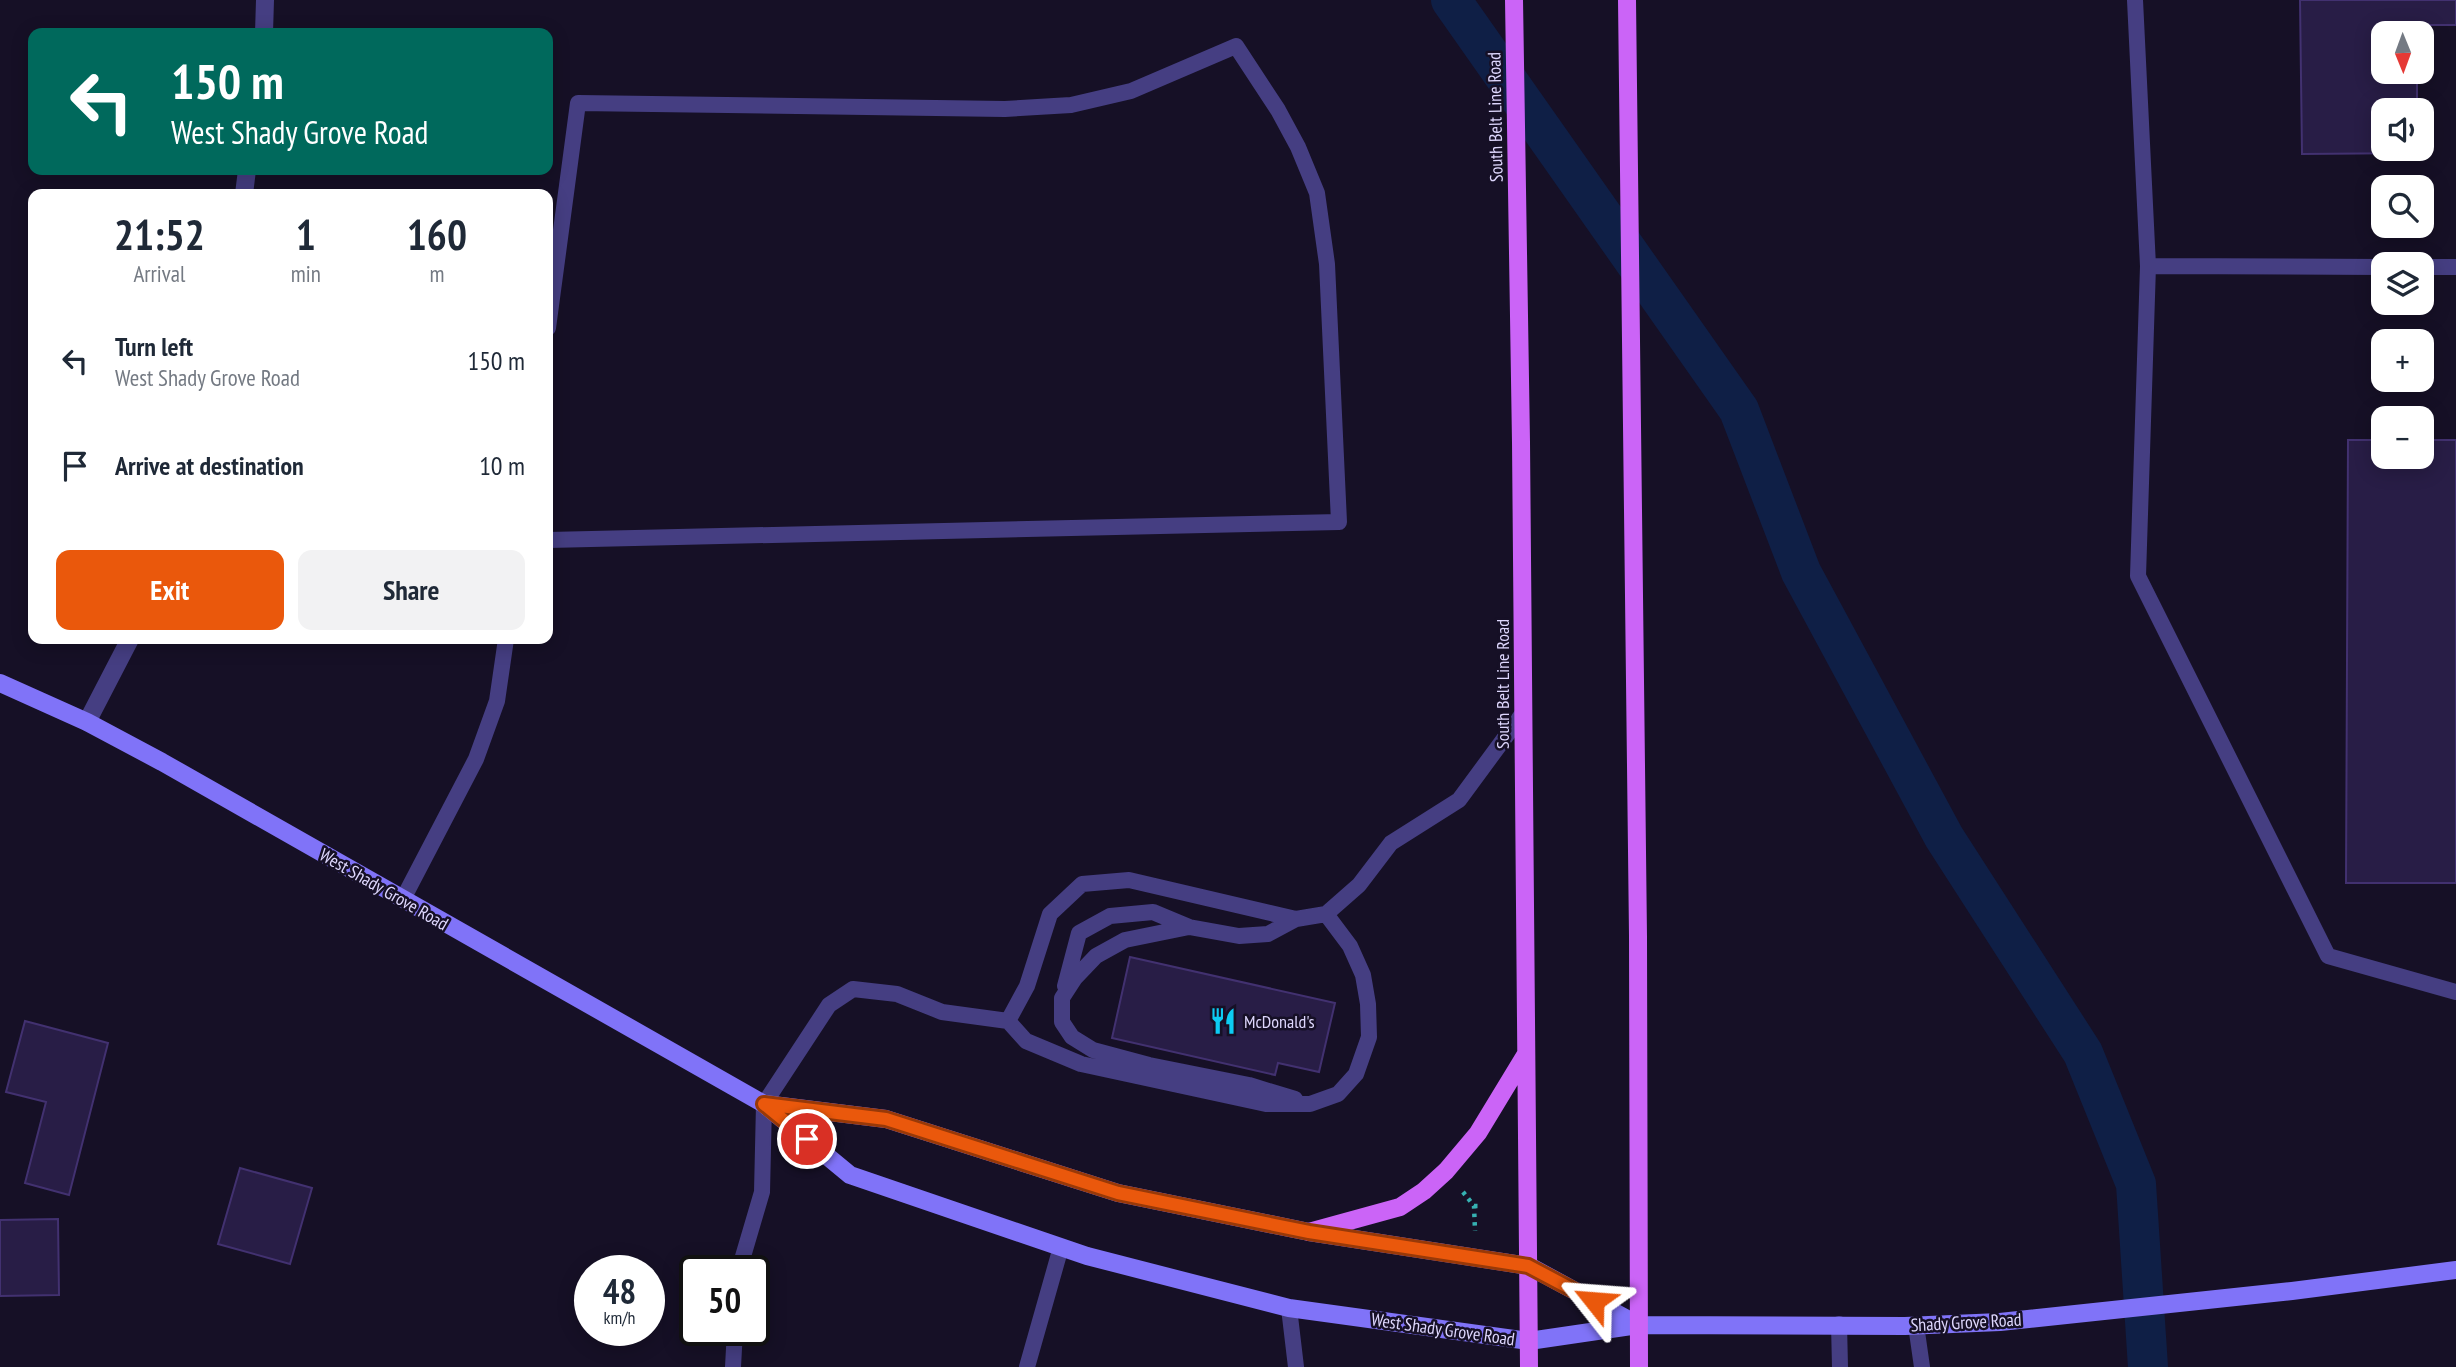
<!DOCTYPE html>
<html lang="en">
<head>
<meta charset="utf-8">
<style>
  body { margin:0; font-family:"PT Sans Narrow",sans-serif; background:#f2f2f3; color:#1f2937; height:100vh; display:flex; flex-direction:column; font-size:26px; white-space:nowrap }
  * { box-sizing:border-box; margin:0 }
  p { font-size:23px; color:#747a83 }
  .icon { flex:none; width:38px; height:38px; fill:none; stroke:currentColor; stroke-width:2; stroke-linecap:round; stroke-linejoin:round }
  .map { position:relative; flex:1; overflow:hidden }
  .details { position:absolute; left:28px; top:189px; width:525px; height:455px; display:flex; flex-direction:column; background:#fff; border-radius:14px; box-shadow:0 4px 18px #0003 }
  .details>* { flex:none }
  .banner { position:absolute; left:28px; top:28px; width:525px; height:147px; border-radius:14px; box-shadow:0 4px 18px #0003; background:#00695c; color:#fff; overflow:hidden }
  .needle { width:46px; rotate:179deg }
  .tools { position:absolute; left:2371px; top:21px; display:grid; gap:14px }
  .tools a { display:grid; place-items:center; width:63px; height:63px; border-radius:14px; background:#fff; box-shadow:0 4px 18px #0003; font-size:35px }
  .speed { position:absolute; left:574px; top:1255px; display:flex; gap:14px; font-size:35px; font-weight:700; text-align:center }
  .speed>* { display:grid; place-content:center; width:91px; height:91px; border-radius:50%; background:#fff; box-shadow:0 4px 18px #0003; line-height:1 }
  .speed small { font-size:18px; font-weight:400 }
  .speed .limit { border:4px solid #111; border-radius:10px; background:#fff; color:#111 }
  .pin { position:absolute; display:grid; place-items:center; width:60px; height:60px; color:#fff; margin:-30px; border:4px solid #fff; border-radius:50%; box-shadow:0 2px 7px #0007 }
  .me { position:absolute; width:77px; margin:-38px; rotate:298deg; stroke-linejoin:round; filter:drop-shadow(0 0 5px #0008) }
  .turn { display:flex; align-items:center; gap:24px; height:147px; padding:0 28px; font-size:32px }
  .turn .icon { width:91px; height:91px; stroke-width:2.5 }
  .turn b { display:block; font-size:49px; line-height:60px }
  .eta { display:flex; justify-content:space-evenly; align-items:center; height:119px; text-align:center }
  .eta b { font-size:42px; font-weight:700; line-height:49px }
  .primary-button { display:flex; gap:14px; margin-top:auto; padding:14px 28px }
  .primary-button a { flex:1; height:80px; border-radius:14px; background:#ea580c; color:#fff; font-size:28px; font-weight:700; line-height:80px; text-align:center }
  .primary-button a+a { background:#f2f2f3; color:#1f2937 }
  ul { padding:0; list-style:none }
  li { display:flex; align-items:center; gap:21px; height:105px; padding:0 28px }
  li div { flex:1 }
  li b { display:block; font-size:26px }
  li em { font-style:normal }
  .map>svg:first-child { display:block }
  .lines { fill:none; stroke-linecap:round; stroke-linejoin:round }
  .canal { stroke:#0f1f46; stroke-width:40 }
  .building { fill:#281d46; stroke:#423170; stroke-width:2 }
  .path { stroke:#36b1b2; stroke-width:4.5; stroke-dasharray:3.5 5; stroke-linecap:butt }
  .service { stroke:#453e82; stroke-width:16 }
  .minor { stroke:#453e82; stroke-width:18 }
  .secondary { stroke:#8073f8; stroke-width:18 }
  .primary { stroke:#cb64f7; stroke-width:18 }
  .route-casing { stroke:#983908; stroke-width:18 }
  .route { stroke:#ea580c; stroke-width:12 }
  .labels { text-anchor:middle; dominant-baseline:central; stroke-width:5; stroke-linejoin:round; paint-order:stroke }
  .street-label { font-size:18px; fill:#ded7fd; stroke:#161026 }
  .poi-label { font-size:18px; fill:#ded7fd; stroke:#161026; text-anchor:start }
</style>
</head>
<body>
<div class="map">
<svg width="2456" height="1367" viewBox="0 0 2456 1367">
  <rect width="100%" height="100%" fill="#161026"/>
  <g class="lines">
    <!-- canal -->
    <path class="canal" d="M1451,0L1739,410L1801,572L1944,837L2083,1053L2136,1184L2148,1367"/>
  </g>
  <!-- building -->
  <path class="building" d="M2300,0H2456V25H2417V33H2384V72H2417V110H2384V149H2417V153L2302,154Z
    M2348,440H2384V457H2422V440H2456V883H2346Z
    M1130,957L1335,1003L1319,1072L1278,1063L1275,1075L1112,1038Z
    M25,1021L108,1043L69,1195L25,1183L46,1102L6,1092Z
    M240,1168L312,1188L290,1264L218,1244Z
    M58,1219L59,1295L0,1296V1220Z"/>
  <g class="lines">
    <!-- path -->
    <path class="path" d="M1463,1192L1474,1206L1475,1231
      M1474,1206H1482"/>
    <!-- service -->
    <path class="service" d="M2135,0L2148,266L2138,576L2328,956L2456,992
      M2148,266L2384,267
      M2422,267H2456
      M548,328L578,103L1005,109L1071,105L1131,91L1236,46L1278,110L1298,147L1317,193L1327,264L1339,522L548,540
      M403,899L476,759L497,701L506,639
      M1065,986L1079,933L1110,916L1153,912L1189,927
      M1008,1021L1027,986L1050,914L1082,884L1129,880L1296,919
      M1295,1099L1249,1085L1149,1065L1093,1050L1072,1037L1062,1022V998L1075,978L1096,956L1125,940L1189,927L1239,936L1268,934L1296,919L1326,914L1359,885L1391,843L1459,800L1523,713
      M739,1270L762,1192L764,1104L829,1005L853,989L897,994L942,1012L1008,1021L1026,1041L1081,1064L1266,1104H1310L1338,1094L1356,1074L1369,1037L1368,1004L1363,975L1350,946L1326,914
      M1289,1308L1296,1367
      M1839,1324L1840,1367
      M1916,1325L1922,1367
      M733,1367L735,1330
      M1027,1367L1061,1247"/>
    <!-- minor -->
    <path class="minor" d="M264,33L265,0
      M244,194L247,170
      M87,722L130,639"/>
    <!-- secondary -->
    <path class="secondary" d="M0,683L87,722L162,762L764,1104L850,1175L1087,1256L1289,1308L1529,1341L1638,1325L1905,1326L2000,1322L2292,1291L2456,1270
      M765,1104L886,1119L1118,1193L1309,1232L1529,1266L1638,1325"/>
    <!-- primary -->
    <path class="primary" d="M1514,0L1521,442L1529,1367
      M1627,0L1638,936L1639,1367
      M1309,1232L1400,1207L1424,1191L1446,1171L1478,1133L1526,1054"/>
  </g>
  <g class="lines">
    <defs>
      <path id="route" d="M807,1139L764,1104L886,1119L1118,1193L1309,1232L1528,1266L1594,1301"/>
    </defs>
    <!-- route casing -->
    <use href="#route" class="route-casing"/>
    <!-- route -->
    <use href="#route" class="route"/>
  </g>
  <!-- icons -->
  <defs>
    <symbol id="restaurant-bare" viewBox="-9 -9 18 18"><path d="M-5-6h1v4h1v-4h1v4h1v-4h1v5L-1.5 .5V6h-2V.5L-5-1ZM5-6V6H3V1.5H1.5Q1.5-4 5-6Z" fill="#0dccf3" stroke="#161026" stroke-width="2.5" paint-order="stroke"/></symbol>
  </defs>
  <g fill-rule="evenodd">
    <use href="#restaurant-bare" x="1204" y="1002" width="38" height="38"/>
  </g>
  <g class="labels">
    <!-- street labels -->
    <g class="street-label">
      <text transform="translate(1495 117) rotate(-91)">South Belt Line Road</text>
      <text transform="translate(1502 684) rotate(-90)">South Belt Line Road</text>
      <text transform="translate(384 889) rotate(30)">West Shady Grove Road</text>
      <text transform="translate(1966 1322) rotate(-3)">Shady Grove Road</text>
      <text transform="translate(1443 1329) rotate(8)">West Shady Grove Road</text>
    </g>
    <!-- poi labels -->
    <g class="poi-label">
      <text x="1244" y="1021">McDonald's</text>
    </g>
  </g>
</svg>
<div class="tools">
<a><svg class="needle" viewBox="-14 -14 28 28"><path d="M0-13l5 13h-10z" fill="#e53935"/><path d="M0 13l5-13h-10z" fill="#747a83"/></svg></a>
<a><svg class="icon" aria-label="sound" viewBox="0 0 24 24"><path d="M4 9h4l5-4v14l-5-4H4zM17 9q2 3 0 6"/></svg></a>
<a><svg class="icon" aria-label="search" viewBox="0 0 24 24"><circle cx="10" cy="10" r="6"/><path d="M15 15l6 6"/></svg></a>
<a><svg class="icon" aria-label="layers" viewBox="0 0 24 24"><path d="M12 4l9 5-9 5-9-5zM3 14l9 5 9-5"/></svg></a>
<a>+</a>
<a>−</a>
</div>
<div class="speed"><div>48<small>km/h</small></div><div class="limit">50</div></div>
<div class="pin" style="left:807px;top:1139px;background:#d93025"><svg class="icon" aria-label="arrive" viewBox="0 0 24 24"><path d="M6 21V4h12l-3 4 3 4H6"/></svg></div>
<svg class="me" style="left:1594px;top:1301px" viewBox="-20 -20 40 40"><path d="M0-17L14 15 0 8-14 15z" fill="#ea580c" stroke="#fff" stroke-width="4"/></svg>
<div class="banner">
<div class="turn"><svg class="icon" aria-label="left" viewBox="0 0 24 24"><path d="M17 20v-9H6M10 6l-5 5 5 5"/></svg><div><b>150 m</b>West Shady Grove Road</div></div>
</div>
<section class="details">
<div class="eta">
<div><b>21:52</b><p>Arrival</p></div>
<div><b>1</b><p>min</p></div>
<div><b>160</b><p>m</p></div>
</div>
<ul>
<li><svg class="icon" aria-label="left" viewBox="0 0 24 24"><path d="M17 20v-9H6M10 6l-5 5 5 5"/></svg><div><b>Turn left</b><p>West Shady Grove Road</p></div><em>150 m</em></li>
<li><svg class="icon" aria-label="arrive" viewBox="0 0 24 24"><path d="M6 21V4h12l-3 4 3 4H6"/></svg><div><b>Arrive at destination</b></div><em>10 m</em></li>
</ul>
<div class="primary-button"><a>Exit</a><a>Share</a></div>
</section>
</div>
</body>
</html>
